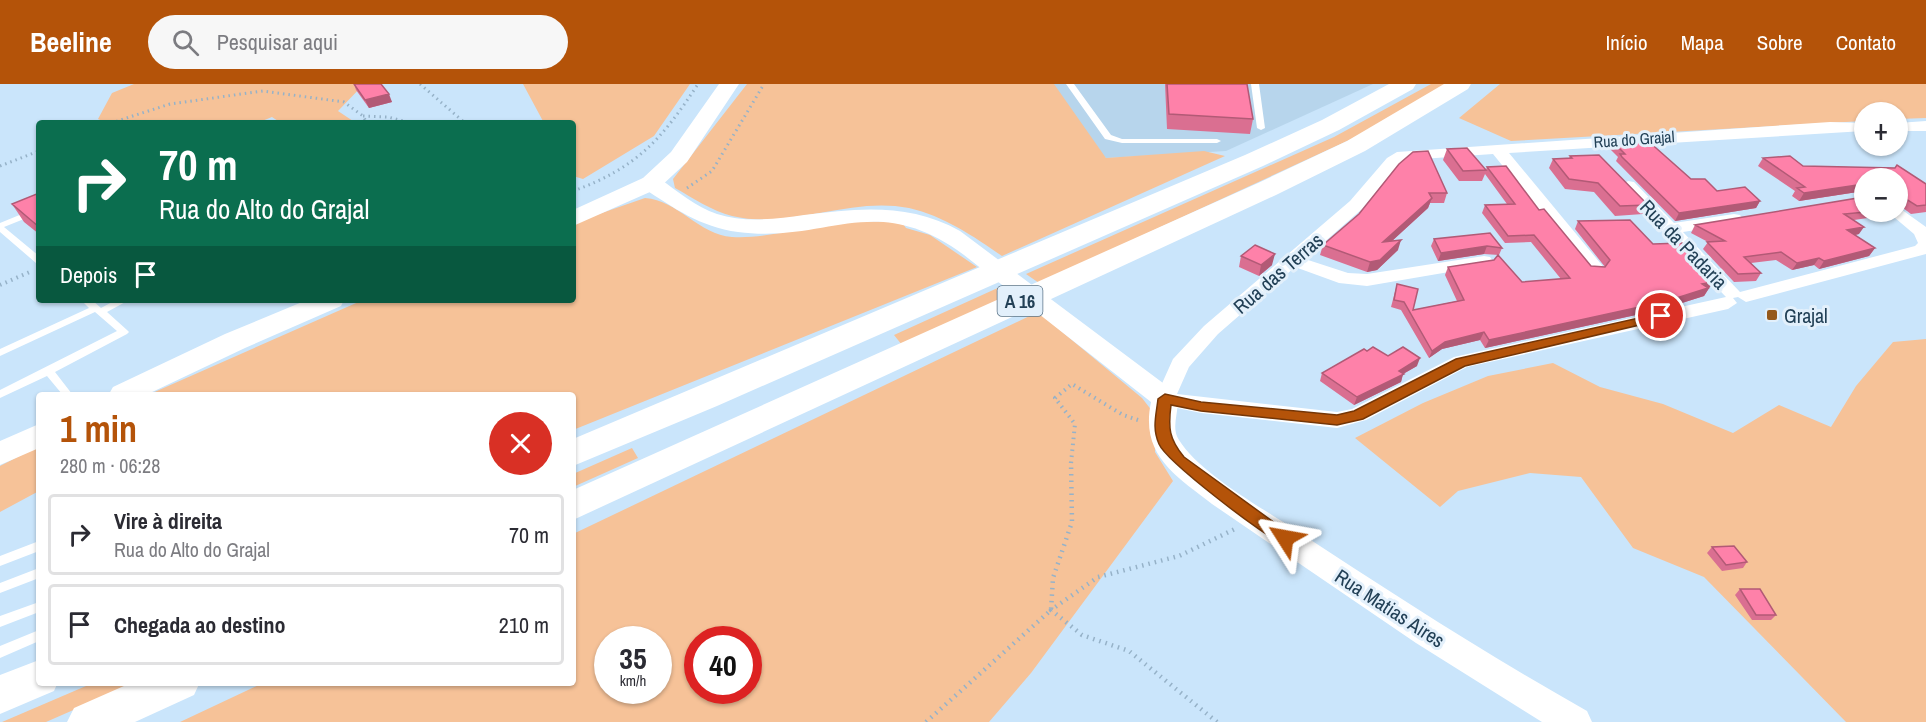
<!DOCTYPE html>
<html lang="pt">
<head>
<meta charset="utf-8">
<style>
  body { margin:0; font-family:"Archivo Narrow",sans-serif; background:#f7f7f7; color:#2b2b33; height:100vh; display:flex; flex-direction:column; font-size:22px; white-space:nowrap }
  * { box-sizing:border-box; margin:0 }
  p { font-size:20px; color:#7c7c81 }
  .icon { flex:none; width:33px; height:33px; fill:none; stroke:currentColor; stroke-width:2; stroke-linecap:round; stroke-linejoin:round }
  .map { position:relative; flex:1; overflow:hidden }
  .sheet { position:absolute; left:36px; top:308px; width:540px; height:294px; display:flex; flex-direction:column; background:#fff; border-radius:6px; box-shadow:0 2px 4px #0004 }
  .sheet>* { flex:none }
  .banner { position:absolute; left:36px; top:36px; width:540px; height:183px; border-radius:6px; box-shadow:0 2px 4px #0004; background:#0b6e4f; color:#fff; overflow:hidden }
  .buttons { position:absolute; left:1854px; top:18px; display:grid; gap:12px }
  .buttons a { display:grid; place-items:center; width:54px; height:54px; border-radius:50%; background:#fff; box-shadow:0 2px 4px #0004; font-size:30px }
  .speed { position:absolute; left:594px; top:542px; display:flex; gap:12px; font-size:30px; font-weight:700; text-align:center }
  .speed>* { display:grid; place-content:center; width:78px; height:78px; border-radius:50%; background:#fff; box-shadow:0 2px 4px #0004; line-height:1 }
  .speed small { font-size:15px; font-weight:400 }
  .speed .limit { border:9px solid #d22; background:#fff; color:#111 }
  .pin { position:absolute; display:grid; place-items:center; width:51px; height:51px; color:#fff; margin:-26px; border:3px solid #fff; border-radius:50%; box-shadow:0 2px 6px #0007 }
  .me { position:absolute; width:66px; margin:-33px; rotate:304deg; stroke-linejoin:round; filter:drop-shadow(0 0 4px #0008) }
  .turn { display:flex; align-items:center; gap:21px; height:126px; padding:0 24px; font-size:27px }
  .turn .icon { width:78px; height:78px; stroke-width:2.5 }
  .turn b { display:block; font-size:42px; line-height:51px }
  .then { display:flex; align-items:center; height:57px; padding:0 24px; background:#0003; gap:12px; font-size:22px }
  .round { display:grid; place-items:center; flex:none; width:63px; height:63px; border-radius:32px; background:#f7f7f7 }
  .overview { display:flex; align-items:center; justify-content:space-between; height:102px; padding:0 24px }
  h1 { font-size:36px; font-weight:700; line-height:45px; color:#b45309 }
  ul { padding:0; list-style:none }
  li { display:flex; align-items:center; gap:18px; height:81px; margin:0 12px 9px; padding:0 12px; border:3px solid #e1e1e2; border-radius:6px }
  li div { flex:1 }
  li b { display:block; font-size:22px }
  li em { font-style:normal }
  header { display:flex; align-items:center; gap:36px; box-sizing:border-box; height:84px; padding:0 30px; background:#b45309; color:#fff }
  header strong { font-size:28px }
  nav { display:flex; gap:33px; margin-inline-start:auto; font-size:21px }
  .search { width:420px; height:54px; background:#f7f7f7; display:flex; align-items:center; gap:15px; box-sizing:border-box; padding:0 21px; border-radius:33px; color:#7c7c81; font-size:22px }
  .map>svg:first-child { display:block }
  .built { fill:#b7d5ec }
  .green { fill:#f6c298; fill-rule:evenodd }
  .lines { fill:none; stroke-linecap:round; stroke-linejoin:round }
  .path-far2 { stroke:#96b2c8; stroke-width:3; stroke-dasharray:1.5 4; stroke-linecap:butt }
  .path-far1 { stroke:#96b2c8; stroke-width:4; stroke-dasharray:1.5 4.5; stroke-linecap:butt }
  .path { stroke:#96b2c8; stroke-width:4.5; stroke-dasharray:1.5 5; stroke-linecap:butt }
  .service { fill:#fff; fill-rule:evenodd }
  .minor { fill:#fff; fill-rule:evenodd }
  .tertiary { fill:#fff; fill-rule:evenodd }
  .secondary { fill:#fff; fill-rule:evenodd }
  .motorway { fill:#fff; fill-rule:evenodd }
  .wall { fill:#da6f91 }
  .shaded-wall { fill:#b25a76 }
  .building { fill:#fe81a9; stroke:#b25a76; stroke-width:1.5 }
  .route { fill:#b45309; stroke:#753606; stroke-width:1.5 }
  .poi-dot { fill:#95591b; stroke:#e3f0fb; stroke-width:2 }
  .labels { text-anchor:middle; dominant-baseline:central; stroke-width:6; stroke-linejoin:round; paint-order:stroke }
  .far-street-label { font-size:16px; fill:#224056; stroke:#e3f0fb }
  .shield { fill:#e3f0fb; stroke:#5c7588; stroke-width:1.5 }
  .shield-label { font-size:18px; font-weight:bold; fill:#224056 }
  .street-label { font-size:20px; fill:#224056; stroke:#e3f0fb }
  .poi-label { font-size:20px; fill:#224056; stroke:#e3f0fb; text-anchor:start }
</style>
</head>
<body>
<header>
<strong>Beeline</strong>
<div class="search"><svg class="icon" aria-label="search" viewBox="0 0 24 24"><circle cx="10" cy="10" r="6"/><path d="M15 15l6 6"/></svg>Pesquisar aqui</div>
<nav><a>Início</a><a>Mapa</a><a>Sobre</a><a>Contato</a></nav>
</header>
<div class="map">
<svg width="1926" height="638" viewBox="0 0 1926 638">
  <rect width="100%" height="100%" fill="#cae5fb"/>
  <!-- built -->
  <path class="built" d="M1032,0H1373L1226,67L1106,74Z"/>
  <!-- green -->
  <path class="green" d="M134,0H364L338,27L356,39H281L272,33L257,39H107L98,35L112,9Z
    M523,0H690L654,52L583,95L573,92V39H544Z
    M747,0H1054L1106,74L1204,67L1225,72L1002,172C973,152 944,132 909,124C850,112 791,146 732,132C712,127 693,114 675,104L673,95Z
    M1431,0H1447L1358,52L1039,199L1026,190L1334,53Z
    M1500,0H1926V34L1898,35V28H1864V37L1511,57L1459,34Z
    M645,114C678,116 699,151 732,153C768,155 805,142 841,138C861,137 881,138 901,137L906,144L930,151L977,183L573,346V310H150L363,216H573V139Z
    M1002,202L1013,210L902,261L894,251Z
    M1038,228L1142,314L1156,332L1155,368L1173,397L1031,589L989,638H180L263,599L573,598V450ZM608,555H658V606H608ZM698,555H748V606H698Z
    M1926,255V638H1846L1704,493L1633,464L1581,393L1530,389L1458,407L1440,423L1355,354L1423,319L1488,292L1553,279L1600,303L1663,320L1733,349L1779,321L1831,343L1856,302L1893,258Z
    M39,362V407L0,428V382Z
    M632,364L638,374L573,403V390Z
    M93,599H135L46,638H2Z"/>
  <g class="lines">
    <!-- path-far2 -->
    <path class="path-far2" d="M420,0L465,39
      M363,32L388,33L411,39
      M111,39L170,20L263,7L344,18L363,32L367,39
      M0,82L39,67
      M687,104L712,87L764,0
      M573,107C637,84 662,55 698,0"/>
    <!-- path-far1 -->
    <path class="path-far1" d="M0,201L32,187
      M1071,379L1075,340L1055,314L1072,300L1123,331L1141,337"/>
    <!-- path -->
    <path class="path" d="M926,638L1051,526L1053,494L1072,438L1071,378
      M1217,638L1129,567L1082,551L1051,526L1098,493L1179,472L1235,445"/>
    <!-- service -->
    <path class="service" d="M1066,0H1074L1111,51L1122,55H1217L1221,57L1217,59H1122L1105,55Z
      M1251,0H1259L1265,44L1261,46L1257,44Z
      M39,123V129L4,143L39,172V180L36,179L0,148V139Z
      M81,216H92L101,224L116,216H129L107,228L127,246L129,248L127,250L55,288L72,310H62L47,292L0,314V306L117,247L95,228L0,272V265L89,224Z
      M39,457V467L0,482V472Z
      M39,484V494L0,509V499Z
      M39,518V528L0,543V532Z
      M39,546V557L0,574V562Z"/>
    <!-- minor -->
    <path class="minor" d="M1926,37V47H1898V39Z
      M1830,38L1864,39V47L1509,69L1601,180L1604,184L1601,188H1589L1493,70L1407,76L1399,80L1362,125L1305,175L1348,189L1367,190L1484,172L1490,173L1493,177L1490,181L1367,202L1339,199L1295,183L1218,250L1189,283L1177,310L1337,328L1352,325L1454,273L1726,213L1622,106L1620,102L1628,97L1634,98L1674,139L1734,130L1740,131L1743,135L1740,139L1683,148L1740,208L1915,162L1918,159L1914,150L1888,128H1898V123L1926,143V170L1746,218L1738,213L1733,214L1737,219L1728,225L1467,283L1366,336L1337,344L1201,329L1158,320L1155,315L1173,275L1204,242L1350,117L1387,74L1397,68Z"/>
    <!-- tertiary -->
    <path class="tertiary" d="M651,93L659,94C677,107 696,123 717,130C745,139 776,135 804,131C859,124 910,119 960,147L1175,308C1183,323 1169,341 1179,356C1200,390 1264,425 1297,447C1392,509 1487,571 1587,627L1592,638H1542L1416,559L1212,420C1175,391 1140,371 1151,318L964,171C874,105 829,160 738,148C700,143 674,124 643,104L640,99L643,94Z"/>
    <!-- secondary -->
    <path class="secondary" d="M719,0H739L687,78L659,104L573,142V126L643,94L671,68Z
      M307,216H344L341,222L245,264L148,310H109L113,303L225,250Z
      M39,340V364L0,381V357Z"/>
    <!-- motorway -->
    <path class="motorway" d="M1389,0H1416L1413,5L1339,46L1263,82L717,322L573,382V355L1245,71L1322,36Z
      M1444,0H1471L1468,5L1365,67L1276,111L573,436V406L1258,99L1347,57Z
      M39,576V598H58L54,607L0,630V591Z
      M133,598H200L194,611L135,638H67L74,624Z"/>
  </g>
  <!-- wall -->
  <path class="wall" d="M354,0H381L392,18L369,24L356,6Z
    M1165,0H1247L1253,35L1250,50L1167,45Z
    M1613,58L1691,95L1717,107L1760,117L1756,124L1675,137L1619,80L1616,77L1618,73L1610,65Z
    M1447,65L1486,86L1487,83L1539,126L1591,182L1605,183L1575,145L1578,137L1653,160L1715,192L1712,197L1713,198L1704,212L1663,225L1485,264L1480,256L1442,265L1429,274L1401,226L1391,223L1397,200L1413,226L1457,217L1445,191L1448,183L1522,198L1561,195L1531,158L1505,159L1482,129L1485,121L1507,120L1485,90L1482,97H1459L1443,76Z
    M1570,72L1648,121L1643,130L1615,132L1594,108L1565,105L1549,84L1553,75L1569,74Z
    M1790,72L1803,82L1895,84L1897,81L1926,100V128L1911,130L1899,121L1898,123V94H1864V111V107L1799,117L1792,112L1795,107L1758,82L1763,74Z
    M1399,80L1447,109L1444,119H1430L1428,124L1392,157L1398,166L1377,186L1367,188L1320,171L1323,161L1359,130Z
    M39,109V150L24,138L12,120Z
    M1864,128H1891L1888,131L1854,136L1859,150L1855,151L1875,164L1869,172L1819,185L1814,181L1792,186L1776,176L1751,179L1761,189L1756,197L1734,198L1703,165L1708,158L1691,149L1695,141Z
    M1434,155L1502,164L1499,171L1484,170L1438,177L1431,162Z
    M1241,172L1272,181L1259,192L1239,183Z
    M1367,267L1388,272L1417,282L1403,290L1401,298L1354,321L1320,297L1322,289Z
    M1712,463L1747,478L1743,484L1722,487L1707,469Z
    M1740,505L1776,531L1771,536H1752L1735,511Z"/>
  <!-- shaded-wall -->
  <path class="shaded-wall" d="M389,10L392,18L369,24L365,16Z
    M1864,100V107L1799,117L1804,109Z
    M1432,114L1428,124L1380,168L1383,158Z
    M1760,117L1756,124L1675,137L1679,129Z
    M1864,143L1859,150L1842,154L1847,146Z
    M1401,156L1398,166L1377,186L1367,188L1370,178Z
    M1487,162L1484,170L1438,177L1441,169Z
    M1875,164L1869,172L1819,185L1824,177Z
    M1275,170L1272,181L1259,192L1261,181Z
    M1819,174L1814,181L1792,186L1797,179Z
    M1713,198L1704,212L1663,225L1485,264L1489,256Z
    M1484,248L1480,256L1442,265L1429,274L1432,267L1445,258Z
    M1420,274L1417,282L1403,290L1401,298L1354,321L1357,313Z"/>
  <!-- building -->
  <path class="building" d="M354,0H381L389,10L365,16Z
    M1167,0H1247L1253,35L1169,30Z
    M1647,56L1691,95H1705L1717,107L1745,103L1760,117L1679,129L1622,73L1620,70H1625L1613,58Z
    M1467,64L1486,86L1463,87L1447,65Z
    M1428,67L1447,109H1429L1432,114L1383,158L1401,156L1380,176L1370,178L1323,161L1359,130L1399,80L1413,68Z
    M1599,71L1648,121L1620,122L1598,99L1569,95L1553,75L1572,74L1570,72Z
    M1790,72L1803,82L1895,84L1897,81L1926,100V121L1917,122L1903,113L1901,118L1898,119V94H1864V100L1804,109L1797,104L1805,103L1763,74Z
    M1506,82L1539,126L1544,125L1591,182L1605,183L1610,176L1578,137L1630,136L1653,160L1682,159L1715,192L1706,193L1713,198L1702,200L1708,204L1667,217L1489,256L1484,248L1445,258L1432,267L1404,218L1394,216L1397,200L1418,205L1413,226L1464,216L1448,183L1494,176L1498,171L1522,198L1570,194L1534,151L1508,152L1485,121L1515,120L1487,83Z
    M39,109V143L12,120Z
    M1864,113V128H1866L1844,130L1864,143L1847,146L1875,164L1824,177L1819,174L1797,179L1781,168L1744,173L1761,189L1738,190L1707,158L1725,157L1695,141Z
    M1490,149L1502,164L1487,162L1441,169L1434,155Z
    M1255,161L1275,170L1261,181L1241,172Z
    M1373,263L1388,272L1403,263L1420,274L1399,287L1404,290L1357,313L1322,289L1364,265L1367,267Z
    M1734,462L1747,478L1726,481L1712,463Z
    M1740,505H1760L1776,531H1756Z"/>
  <!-- route -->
  <path class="route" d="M1661,229L1667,232L1665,235L1465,282L1363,335L1337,341L1201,327L1171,321C1168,344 1169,355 1184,373L1290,450L1292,454L1285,461C1266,454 1166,377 1159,360C1152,344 1156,332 1158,315L1165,310L1201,318L1337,331L1354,327L1456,275Z"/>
  <!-- markers -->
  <rect class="poi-dot" x="1766" y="225" width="12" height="12" rx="3"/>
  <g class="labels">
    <!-- far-street labels -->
    <g class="far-street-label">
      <text transform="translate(1634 55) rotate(-4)">Rua do Grajal</text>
    </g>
    <!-- shield labels -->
    <rect class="shield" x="997.5" y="202" width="45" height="30" rx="4.5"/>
    <g class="shield-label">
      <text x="1020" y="217">A 16</text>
    </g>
    <!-- street labels -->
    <g class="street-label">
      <text transform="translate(1684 160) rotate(46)">Rua da Padaria</text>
      <text transform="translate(1278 189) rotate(-41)">Rua das Terras</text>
      <text transform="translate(1390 524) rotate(33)">Rua Matias Aires</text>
    </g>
    <!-- poi labels -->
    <g class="poi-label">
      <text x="1784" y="231">Grajal</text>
    </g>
  </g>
</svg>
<div class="buttons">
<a>+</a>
<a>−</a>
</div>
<div class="speed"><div>35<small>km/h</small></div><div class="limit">40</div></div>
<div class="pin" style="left:1661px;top:232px;background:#d93025"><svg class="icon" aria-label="arrive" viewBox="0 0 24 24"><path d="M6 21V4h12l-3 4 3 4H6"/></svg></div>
<svg class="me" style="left:1285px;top:454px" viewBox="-20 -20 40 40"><path d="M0-17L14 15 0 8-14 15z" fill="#b45309" stroke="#fff" stroke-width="4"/></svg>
<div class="banner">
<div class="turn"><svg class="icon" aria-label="right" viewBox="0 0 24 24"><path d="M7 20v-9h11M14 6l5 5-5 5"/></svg><div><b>70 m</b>Rua do Alto do Grajal</div></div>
<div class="then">Depois<svg class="icon" aria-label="arrive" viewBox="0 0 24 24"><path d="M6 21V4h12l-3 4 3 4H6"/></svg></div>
</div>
<section class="sheet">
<div class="overview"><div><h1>1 min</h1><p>280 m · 06:28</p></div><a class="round" style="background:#d93025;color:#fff"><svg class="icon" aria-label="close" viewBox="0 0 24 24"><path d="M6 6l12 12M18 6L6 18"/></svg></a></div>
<ul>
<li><svg class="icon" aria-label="right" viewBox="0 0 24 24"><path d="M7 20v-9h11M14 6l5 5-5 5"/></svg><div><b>Vire à direita</b><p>Rua do Alto do Grajal</p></div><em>70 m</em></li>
<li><svg class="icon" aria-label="arrive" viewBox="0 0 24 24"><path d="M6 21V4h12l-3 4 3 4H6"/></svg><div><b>Chegada ao destino</b></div><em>210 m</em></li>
</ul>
</section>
</div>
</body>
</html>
